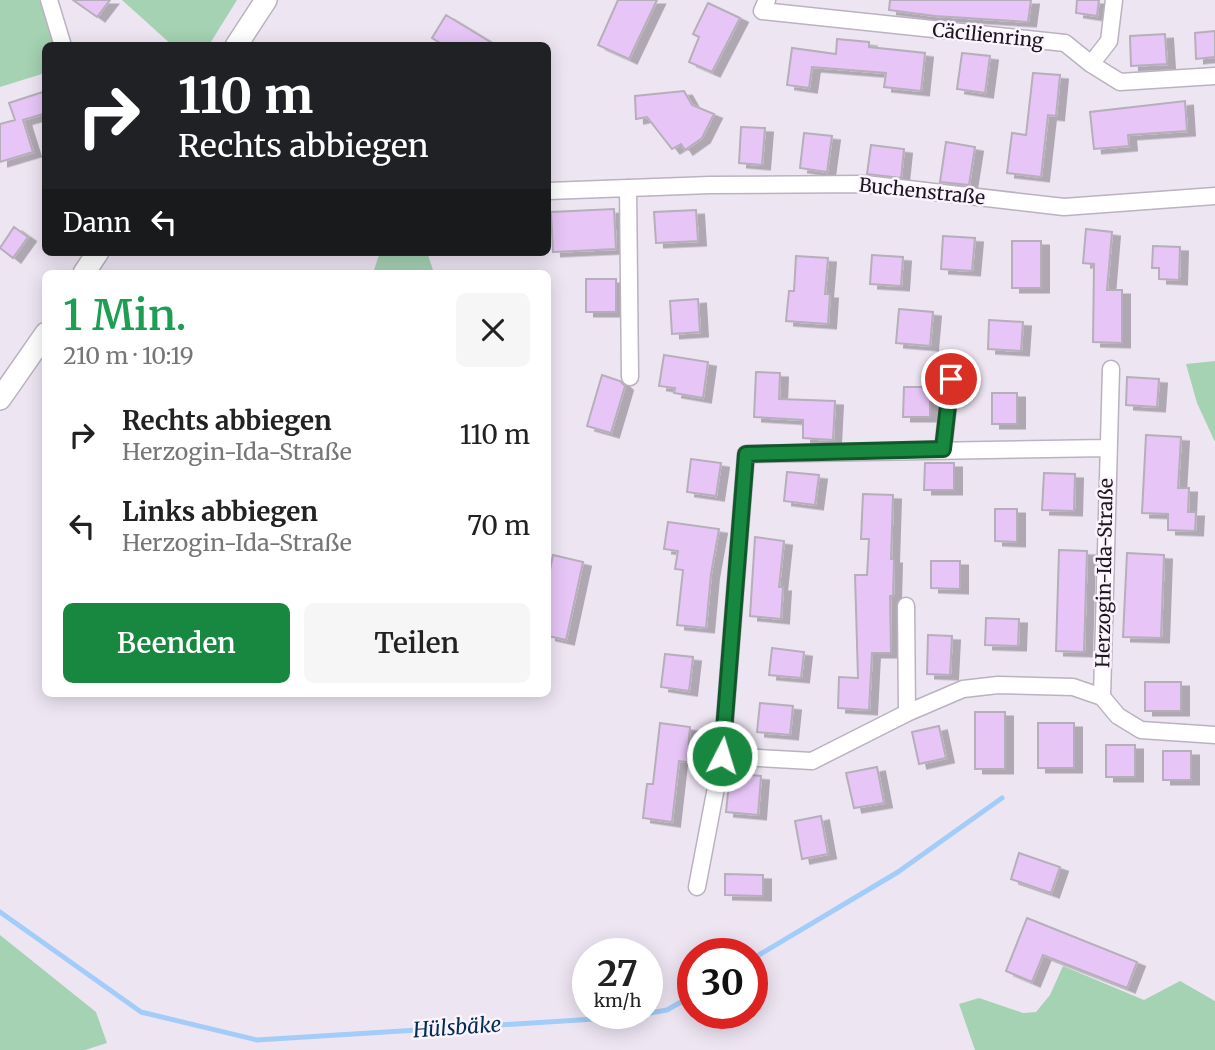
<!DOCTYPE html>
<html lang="de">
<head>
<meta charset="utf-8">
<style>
  body { margin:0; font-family:Merriweather,serif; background:#f6f6f6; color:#222; height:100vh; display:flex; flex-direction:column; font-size:26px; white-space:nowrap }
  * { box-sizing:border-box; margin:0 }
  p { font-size:23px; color:#767676 }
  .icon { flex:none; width:38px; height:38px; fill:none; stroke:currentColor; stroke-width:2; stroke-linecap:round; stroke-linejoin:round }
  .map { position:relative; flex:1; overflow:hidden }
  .side { position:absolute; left:42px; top:270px; width:509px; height:427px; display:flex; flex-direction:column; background:#fff; border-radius:10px; box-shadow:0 4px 18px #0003 }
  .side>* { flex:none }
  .banner { position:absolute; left:42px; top:42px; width:509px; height:214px; border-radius:10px; box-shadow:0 4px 18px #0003; background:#202124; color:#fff; overflow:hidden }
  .speed { position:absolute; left:572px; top:938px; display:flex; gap:14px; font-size:35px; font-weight:700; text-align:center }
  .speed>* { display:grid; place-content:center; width:91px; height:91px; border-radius:50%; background:#fff; box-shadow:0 4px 18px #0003; line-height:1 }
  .speed small { font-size:18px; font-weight:400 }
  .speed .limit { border:10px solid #d22; background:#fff; color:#111 }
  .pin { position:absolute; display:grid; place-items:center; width:60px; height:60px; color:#fff; margin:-30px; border:4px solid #fff; border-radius:50%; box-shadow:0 2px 7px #0007 }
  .me { position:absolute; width:77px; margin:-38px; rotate:5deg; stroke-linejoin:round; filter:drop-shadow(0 0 5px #0008) }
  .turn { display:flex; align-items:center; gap:24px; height:147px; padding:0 21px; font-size:32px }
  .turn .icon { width:91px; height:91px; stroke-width:2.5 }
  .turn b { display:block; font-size:49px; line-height:60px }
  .then { display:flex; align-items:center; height:66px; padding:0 21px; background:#0003; gap:14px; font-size:26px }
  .round { display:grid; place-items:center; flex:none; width:74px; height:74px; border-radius:10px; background:#f6f6f6 }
  .summary { display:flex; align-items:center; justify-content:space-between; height:119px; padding:0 21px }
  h1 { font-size:42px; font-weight:600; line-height:52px; color:#1e9e55 }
  .primary-button { display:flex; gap:14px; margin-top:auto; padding:14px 21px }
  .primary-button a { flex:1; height:80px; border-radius:10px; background:#188840; color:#fff; font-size:28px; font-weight:600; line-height:80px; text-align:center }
  .primary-button a+a { background:#f6f6f6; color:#222 }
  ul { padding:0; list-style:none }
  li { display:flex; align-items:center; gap:21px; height:91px; padding:0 21px }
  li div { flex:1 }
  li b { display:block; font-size:26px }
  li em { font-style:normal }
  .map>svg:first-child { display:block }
  .green { fill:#a5d2b3 }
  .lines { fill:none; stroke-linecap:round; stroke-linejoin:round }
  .stream { stroke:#a3cdf8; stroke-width:5 }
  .building { fill:#e7c6f7; stroke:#b7aebb; stroke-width:2; filter:url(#shadow) }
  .street-casing { stroke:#bbb2c0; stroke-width:19 }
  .secondary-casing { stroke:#bbb2c0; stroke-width:24 }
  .street { stroke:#fff; stroke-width:16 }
  .secondary { stroke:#fff; stroke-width:21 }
  .route-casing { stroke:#10582a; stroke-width:18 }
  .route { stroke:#188840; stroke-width:12 }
  .labels { text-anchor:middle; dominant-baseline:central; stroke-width:5; stroke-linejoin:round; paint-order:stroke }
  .street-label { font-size:19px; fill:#1b171c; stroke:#fbf3fe }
  .water-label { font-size:21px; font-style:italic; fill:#002e54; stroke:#fbf3fe }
</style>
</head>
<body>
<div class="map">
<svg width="1215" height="1050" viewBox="0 0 1215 1050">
  <defs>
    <filter id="shadow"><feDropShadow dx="8" dy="4.5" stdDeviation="0" flood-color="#0004"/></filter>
  </defs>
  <rect width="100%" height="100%" fill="#eee5f3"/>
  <!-- green -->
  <path class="green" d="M0,0H40L55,45L46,46L45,73L0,87Z
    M122,0H237L209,45L173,46Z
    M380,252H427L434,273H373Z
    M1215,361V442L1197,403L1186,364Z
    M0,935L96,1012L107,1043L85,1050H0Z
    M1063,966L1144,1000L1180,981L1215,1001V1050H975L959,1004L979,998L1023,1013L1036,1012L1050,995Z"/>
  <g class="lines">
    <!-- stream -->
    <path class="stream" d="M0,912L141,1012L257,1040L627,1017L667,1010L693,995
      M752,959L898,872L1002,798"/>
  </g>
  <!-- building -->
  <path class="building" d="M73,0H110L97,17Z
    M618,0H657L629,59L598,45Z
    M890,0H1031L1028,22L935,16L889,10Z
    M1077,0H1099L1097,16L1076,13Z
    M708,3L740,18L712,72L689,62L699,37L693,34Z
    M446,15L497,46H445L432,38Z
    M1215,31V57L1196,59L1195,33Z
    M1165,34L1167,64L1131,66L1130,36Z
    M837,39L869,42V47L925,53L921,91L884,87L886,73L812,67L809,88L787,85L792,48L836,54Z
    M962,53L990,56L985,93L957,89Z
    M1033,73L1060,75L1056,116L1048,115L1041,177L1007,173L1012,133L1026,135Z
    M46,91V113L23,120L33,152L0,162V124L15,120L9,103Z
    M684,91L692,105L714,114L702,138L685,150L681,144L672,149L647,117L636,119L635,96Z
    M1185,101L1187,131L1128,135L1129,146L1094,149L1090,112Z
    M741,127L765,128L762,165L739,163Z
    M804,133L832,136L827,172L800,168Z
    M946,142L975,147L969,185L940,182Z
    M871,145L904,149L901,178L867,174Z
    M614,209L616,249L553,252L551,212Z
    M696,210L698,241L656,243L654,212Z
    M14,227L28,237L13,258L0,248Z
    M1086,229L1112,232L1107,290H1122V343L1093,342L1094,264L1083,263Z
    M943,236L975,238L972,271L941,269Z
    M1012,241H1041V288H1012Z
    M1153,246L1180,247L1179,280L1159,279V268H1152Z
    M872,255L903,257L901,286L870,284Z
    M796,256L828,258L825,294H830L828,324L786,321L789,291H794Z
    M586,279H616V312H586Z
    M698,299L700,332L672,334L670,301Z
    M899,309L933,312L930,346L896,343Z
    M989,320L1023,322L1021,351L988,349Z
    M664,355L708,362L703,398L674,393L675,388L659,386Z
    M756,372L780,373L779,399L835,401L833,440L803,438V420L754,417Z
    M602,375L620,381L625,386L611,433L587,426Z
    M1127,377L1159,379L1157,407L1126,405Z
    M904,387H930V417H903Z
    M992,393H1017V424H992Z
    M1146,435L1181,437L1178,488H1189L1188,512H1196L1195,531L1168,530V514L1142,513Z
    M691,459L721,463L716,496L687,492Z
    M925,463H954V490H924Z
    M787,472L819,475L815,505L784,501Z
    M1044,473L1075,474L1074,511L1042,510Z
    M863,494L893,495L891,559H894L893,596H890L891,653H872L869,710L838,708L839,677L858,678L855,575H867L869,539H861Z
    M995,509H1017V542L995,541Z
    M668,522L719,529L711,574L706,628L677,625L683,570L675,569L678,551L664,549Z
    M755,537L784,541L779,587H783L781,619L750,616Z
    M1059,550L1087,551L1084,652L1056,651Z
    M1127,553L1164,555L1161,638L1123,637Z
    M553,555L583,562L566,640L548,636V580Z
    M931,561H960V589L931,588Z
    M986,618L1019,619L1018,646L985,645Z
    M928,635L952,636L950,675L927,674Z
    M772,648L804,652L801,678L769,675Z
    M665,654L693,657L689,691L661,687Z
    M1145,682H1181V711H1145Z
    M760,703L793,706L790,735L757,732Z
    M975,712H1005V769H975Z
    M660,723L690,727L687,762L679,761L672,822L643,818L647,784H653Z
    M1038,723H1074V768H1038Z
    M939,726L946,758L919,764L912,732Z
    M1106,745H1135V777H1106Z
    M1163,751H1191V780H1163Z
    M877,767L884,803L854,808L846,773Z
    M730,773L761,776L758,815L726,812Z
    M821,816L828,854L802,859L795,821Z
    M1019,853L1060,867L1051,893L1011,879Z
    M725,874L763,875V896L725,895Z
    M1027,918L1137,962L1127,988L1043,955L1032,982L1006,971Z"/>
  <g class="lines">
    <defs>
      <path id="street" d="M49,0L63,46
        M767,0L762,11L1065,43L1091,64L1120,82L1215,76
        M1091,64L1109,41L1114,0
        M628,188L630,377
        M548,191L710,185L865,184L1064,207L1215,196
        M1107,448L746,454L722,756L812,761L907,713L963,689L998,685L1073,687L1102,697L1118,716L1141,730L1215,735
        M943,449L951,379
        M906,606L907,713
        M1102,697L1111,369
        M697,887L722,756"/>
      <path id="secondary" d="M236,46L266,0
        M84,273L98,252
        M0,399L46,333"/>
    </defs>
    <!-- street casing -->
    <use href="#street" class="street-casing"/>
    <!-- secondary casing -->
    <use href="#secondary" class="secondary-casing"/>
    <!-- street -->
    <use href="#street" class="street"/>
    <!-- secondary -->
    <use href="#secondary" class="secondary"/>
  </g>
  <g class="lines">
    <defs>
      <path id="route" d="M722,756L746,454L943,449L951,379"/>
    </defs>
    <!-- route casing -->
    <use href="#route" class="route-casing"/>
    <!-- route -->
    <use href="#route" class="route"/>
  </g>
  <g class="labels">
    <!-- street labels -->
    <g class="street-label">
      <text transform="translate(988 35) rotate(6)">Cäcilienring</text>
      <text transform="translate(922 191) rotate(6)">Buchenstraße</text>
      <text transform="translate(1104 573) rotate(-89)">Herzogin-Ida-Straße</text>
    </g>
    <!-- water labels -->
    <g class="water-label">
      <text transform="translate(457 1027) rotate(-4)">Hülsbäke</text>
    </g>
  </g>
</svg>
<div class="speed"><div>27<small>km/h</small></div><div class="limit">30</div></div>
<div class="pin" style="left:951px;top:379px;background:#d93025"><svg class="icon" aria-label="arrive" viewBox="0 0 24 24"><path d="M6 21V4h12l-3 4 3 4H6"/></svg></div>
<svg class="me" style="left:722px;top:756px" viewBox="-20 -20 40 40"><circle r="17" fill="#188840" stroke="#fff" stroke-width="3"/><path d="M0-11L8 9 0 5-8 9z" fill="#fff"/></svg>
<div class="banner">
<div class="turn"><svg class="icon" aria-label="right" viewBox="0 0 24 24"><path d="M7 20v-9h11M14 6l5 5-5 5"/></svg><div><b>110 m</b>Rechts abbiegen</div></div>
<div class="then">Dann<svg class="icon" aria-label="left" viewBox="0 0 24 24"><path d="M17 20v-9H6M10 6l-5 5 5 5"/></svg></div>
</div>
<section class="side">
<div class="summary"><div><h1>1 Min.</h1><p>210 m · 10:19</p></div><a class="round"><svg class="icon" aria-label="close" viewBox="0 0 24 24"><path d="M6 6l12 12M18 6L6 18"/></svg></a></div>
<ul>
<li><svg class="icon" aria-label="right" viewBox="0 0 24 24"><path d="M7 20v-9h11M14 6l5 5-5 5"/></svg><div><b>Rechts abbiegen</b><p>Herzogin-Ida-Straße</p></div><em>110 m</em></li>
<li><svg class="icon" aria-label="left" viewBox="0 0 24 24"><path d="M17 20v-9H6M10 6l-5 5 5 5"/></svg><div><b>Links abbiegen</b><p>Herzogin-Ida-Straße</p></div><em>70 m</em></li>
</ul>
<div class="primary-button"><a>Beenden</a><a>Teilen</a></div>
</section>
</div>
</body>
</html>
